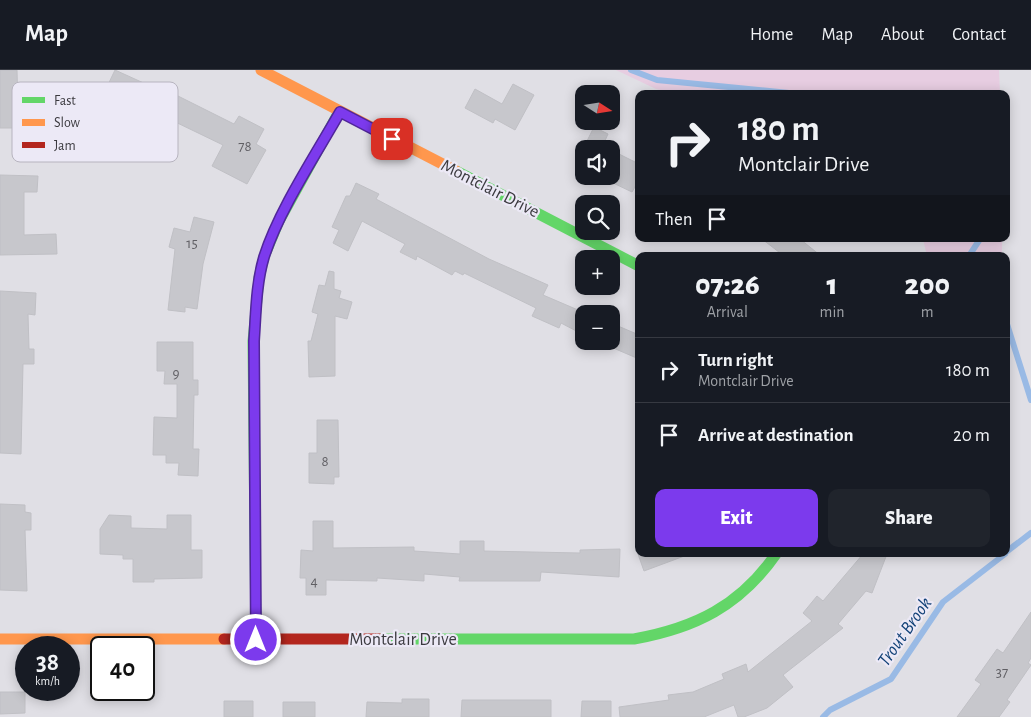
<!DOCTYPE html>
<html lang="en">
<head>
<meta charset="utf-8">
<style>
  body { margin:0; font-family:"Alegreya Sans",sans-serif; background:#20242c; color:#f1f3f6; height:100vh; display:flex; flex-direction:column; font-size:19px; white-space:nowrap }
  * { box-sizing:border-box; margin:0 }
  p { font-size:16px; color:#9ea1a6 }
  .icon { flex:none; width:28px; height:28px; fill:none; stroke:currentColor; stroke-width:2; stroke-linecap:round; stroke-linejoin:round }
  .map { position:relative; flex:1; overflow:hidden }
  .drawer { position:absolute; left:635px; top:182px; width:375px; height:305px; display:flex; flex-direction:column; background:#171b24; border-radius:10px; box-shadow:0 2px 12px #0003 }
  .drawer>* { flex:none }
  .top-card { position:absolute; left:635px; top:20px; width:375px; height:152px; border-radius:10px; box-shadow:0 2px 12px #0003; background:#171b24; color:#f1f3f6; overflow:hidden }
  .needle { width:32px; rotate:102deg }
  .tools { position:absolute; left:575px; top:15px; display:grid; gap:10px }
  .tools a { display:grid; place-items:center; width:45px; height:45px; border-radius:10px; background:#171b24; box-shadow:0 2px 12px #0003; font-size:25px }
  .speed { position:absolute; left:15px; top:566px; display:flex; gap:10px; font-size:25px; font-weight:700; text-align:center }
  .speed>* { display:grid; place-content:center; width:65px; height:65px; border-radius:50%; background:#171b24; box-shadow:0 2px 12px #0003; line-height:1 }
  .speed small { font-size:12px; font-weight:400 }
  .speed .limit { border:2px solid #111; border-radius:8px; background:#fff; color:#111 }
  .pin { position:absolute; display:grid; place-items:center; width:42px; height:42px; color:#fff; margin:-21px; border-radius:10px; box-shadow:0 2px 8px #0006 }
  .me { position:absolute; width:55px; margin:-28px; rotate:0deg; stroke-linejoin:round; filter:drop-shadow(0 0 4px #0008) }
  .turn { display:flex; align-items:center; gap:18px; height:105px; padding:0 20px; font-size:22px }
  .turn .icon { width:65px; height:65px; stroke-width:2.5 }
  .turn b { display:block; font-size:35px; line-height:42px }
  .then { display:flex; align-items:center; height:48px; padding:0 20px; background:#0003; gap:10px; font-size:19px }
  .eta { display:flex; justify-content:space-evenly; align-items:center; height:85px; text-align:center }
  .eta b { font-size:30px; font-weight:800; line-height:35px }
  .primary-button { display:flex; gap:10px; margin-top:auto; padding:10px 20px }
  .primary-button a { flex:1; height:58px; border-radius:10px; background:#7c3aed; color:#fff; font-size:20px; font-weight:800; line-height:58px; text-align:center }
  .primary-button a+a { background:#20242c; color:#f1f3f6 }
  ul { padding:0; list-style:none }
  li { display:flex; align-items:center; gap:15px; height:65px; padding:0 20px; border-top:1px solid #363941 }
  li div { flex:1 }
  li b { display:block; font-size:19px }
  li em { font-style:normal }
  header { display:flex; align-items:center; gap:30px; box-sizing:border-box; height:70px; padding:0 25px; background:#171b24; border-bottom:1px solid #363941 }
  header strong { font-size:24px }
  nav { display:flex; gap:28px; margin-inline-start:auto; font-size:18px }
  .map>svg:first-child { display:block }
  .green { fill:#e7cde1 }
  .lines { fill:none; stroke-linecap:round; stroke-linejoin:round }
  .stream { stroke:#99bae5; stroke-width:6 }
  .building { fill:#c7c7cc; stroke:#c0c0c5 }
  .fast { stroke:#63d668; stroke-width:11 }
  .slow { stroke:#ff974d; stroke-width:11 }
  .jam { stroke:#b3261e; stroke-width:11 }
  .route-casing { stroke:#51269a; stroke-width:12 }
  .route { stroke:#7c3aed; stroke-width:9 }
  .labels { text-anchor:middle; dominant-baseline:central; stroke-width:4.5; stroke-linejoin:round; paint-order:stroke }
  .number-label { font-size:15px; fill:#605f64 }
  .street-label { font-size:18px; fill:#3b3a3f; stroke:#ece9f6 }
  .water-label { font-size:19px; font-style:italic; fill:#134278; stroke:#ece9f6 }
  .key { fill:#ece9f6; stroke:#b7b4bf; stroke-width:1 }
  .key-label { font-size:14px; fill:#3b3a3f }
</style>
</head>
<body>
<header>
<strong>Map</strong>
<nav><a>Home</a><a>Map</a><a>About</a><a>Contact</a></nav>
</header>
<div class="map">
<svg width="1031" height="647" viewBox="0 0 1031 647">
  <rect width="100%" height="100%" fill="#e0dfe5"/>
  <!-- green -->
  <path class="green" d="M616,0H999L1000,24H678L656,19Z
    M923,169H1002V186H927Z"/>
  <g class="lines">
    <!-- stream -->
    <path class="stream" d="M631,0L657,10L799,24
      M969,186L980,169
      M1006,251L1031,330
      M1006,482L1031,463
      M823,647L830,640L891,609L943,532L1005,484"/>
  </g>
  <!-- building -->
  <path class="building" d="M0,0H17L18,38H35V58H0Z
    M115,0L148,15L137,38L104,23Z
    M513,14L534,25L515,60L495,49L493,53L465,38L475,19L502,34Z
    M176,25L234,54L239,46L264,59L256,74L266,80L247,114L212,96L223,75L165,47Z
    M594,57L608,64L603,75L609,79H586L587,76L585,75Z
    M611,80L639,94V110L632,122L609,111L607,114L592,106H611Z
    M0,105L38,106L37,122H24V165L56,164L57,184L0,185Z
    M356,113L379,124L376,129L489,189L548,215L543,225L585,243L587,241L593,244H584V265L561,253L559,258L532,246L536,238L464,203L463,205L455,201L452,205L417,186L416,190L400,182L405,174L362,151L348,181L333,173L339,160L332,157L346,126H350Z
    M194,147L214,152L203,194L197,239L185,237V242L168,240L175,179L169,177L174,158L190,162Z
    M762,169H800L821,186H784Z
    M329,201L334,202V219L341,221L339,228L352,232L347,249L335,246V306L309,307L308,271H311L318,244L312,242L319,215L325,216Z
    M0,221L36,223L35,245L28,244L29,279H34V294H23L21,384L0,383Z
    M611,253L639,265V289L597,271H611Z
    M157,272H193V310H198V325H194L193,379H199L198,406L178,405L179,393H166V385H153L154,347L177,348V314H164L165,301H157Z
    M317,350H338L339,407H334V414L309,413V383H317Z
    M0,434L25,435V442L31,443V460H25L27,521L0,520Z
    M109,445L131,446V458L167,459V445H191V480H202V508L154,509V512H133V489H123V485L100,484V459Z
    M313,451H333V478L414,477V481L460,484V471H484V481L580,483V480L620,479L619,507L541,502L540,511H459L460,507L424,504V511L377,508V511L326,510V525H306V508H300L301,480L313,481Z
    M638,484H686L687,485L644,501Z
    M863,484H887L872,523L866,521L838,554L843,558L783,605L793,617L767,638L744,647H738L734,635L704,647H620L619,637L669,630L668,625L693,622L724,609L722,604L746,594L748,602L812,551L803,543L817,526L823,531Z
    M1031,542V588L1028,593L1031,595L1007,630L1010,632L999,647H957L981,614L975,610L997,579L1003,583Z
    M0,622H25V643L0,644Z
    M402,629H429V647H366L367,632L402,633Z
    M462,630H551V647H461Z
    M224,631H253V647H224Z
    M582,631H611V647H581Z
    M283,632H315V647H283Z"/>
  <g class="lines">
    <!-- fast -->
    <path class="fast" d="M456,101L639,196
      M381,569H634C695,558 740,536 776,484
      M256,570L253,271L259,208L264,187L279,151L339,42"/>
    <!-- slow -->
    <path class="slow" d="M261,0L456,101
      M0,569H224"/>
    <!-- jam -->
    <path class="jam" d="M224,569H381"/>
  </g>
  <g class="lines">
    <defs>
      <path id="route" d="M256,570L254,271C256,243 256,214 264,187C279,140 315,86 340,42L392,69"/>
    </defs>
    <!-- route casing -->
    <use href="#route" class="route-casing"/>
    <!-- route -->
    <use href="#route" class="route"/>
  </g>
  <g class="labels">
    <!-- number labels -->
    <g class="number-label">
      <text x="245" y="76">78</text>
      <text x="192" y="173">15</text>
      <text x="176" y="303">9</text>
      <text x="325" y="391">8</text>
      <text x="314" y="511">4</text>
      <text x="1002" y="602">37</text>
    </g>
    <!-- street labels -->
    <g class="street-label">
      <text transform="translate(490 119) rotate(27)">Montclair Drive</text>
      <text x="403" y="570">Montclair Drive</text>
    </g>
    <!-- water labels -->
    <g class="water-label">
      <text transform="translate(905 562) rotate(-55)">Trout Brook</text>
    </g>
  </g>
  <!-- legend -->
  <rect x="12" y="12" width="166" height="80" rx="8" class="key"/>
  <rect x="22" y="27" width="23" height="6" fill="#63d668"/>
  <rect x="22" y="49" width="23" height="7" fill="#ff974d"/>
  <rect x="22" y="72" width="23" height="6" fill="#b3261e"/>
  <g class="key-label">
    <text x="54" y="35">Fast</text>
    <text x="54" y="57">Slow</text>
    <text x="54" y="80">Jam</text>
  </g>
</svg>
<div class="tools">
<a><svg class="needle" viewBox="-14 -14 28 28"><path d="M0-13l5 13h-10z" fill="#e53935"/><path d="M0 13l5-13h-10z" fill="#9ea1a6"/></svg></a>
<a><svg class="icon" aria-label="sound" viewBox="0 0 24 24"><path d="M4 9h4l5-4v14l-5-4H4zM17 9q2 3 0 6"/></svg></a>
<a><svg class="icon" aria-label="search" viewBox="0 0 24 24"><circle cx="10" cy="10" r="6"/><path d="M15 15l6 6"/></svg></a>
<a>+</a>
<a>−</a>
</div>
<div class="speed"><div>38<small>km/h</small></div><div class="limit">40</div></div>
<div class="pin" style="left:392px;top:69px;background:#d93025"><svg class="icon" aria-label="arrive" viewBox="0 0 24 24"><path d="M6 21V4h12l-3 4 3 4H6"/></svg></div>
<svg class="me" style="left:256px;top:570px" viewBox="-20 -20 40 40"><circle r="17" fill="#7c3aed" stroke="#fff" stroke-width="3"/><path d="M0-11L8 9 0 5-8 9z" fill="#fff"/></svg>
<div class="top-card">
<div class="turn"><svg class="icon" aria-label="right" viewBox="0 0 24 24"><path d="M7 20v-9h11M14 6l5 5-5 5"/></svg><div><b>180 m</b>Montclair Drive</div></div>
<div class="then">Then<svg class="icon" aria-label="arrive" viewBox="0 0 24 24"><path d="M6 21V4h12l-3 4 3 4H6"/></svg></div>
</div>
<section class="drawer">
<div class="eta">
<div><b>07:26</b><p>Arrival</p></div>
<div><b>1</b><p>min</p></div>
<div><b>200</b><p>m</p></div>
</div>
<ul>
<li><svg class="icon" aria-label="right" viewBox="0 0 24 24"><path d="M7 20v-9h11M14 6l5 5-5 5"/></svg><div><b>Turn right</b><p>Montclair Drive</p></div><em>180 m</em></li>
<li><svg class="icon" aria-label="arrive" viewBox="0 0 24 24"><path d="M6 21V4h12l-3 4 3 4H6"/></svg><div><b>Arrive at destination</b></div><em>20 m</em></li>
</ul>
<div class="primary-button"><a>Exit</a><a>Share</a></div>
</section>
</div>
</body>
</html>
